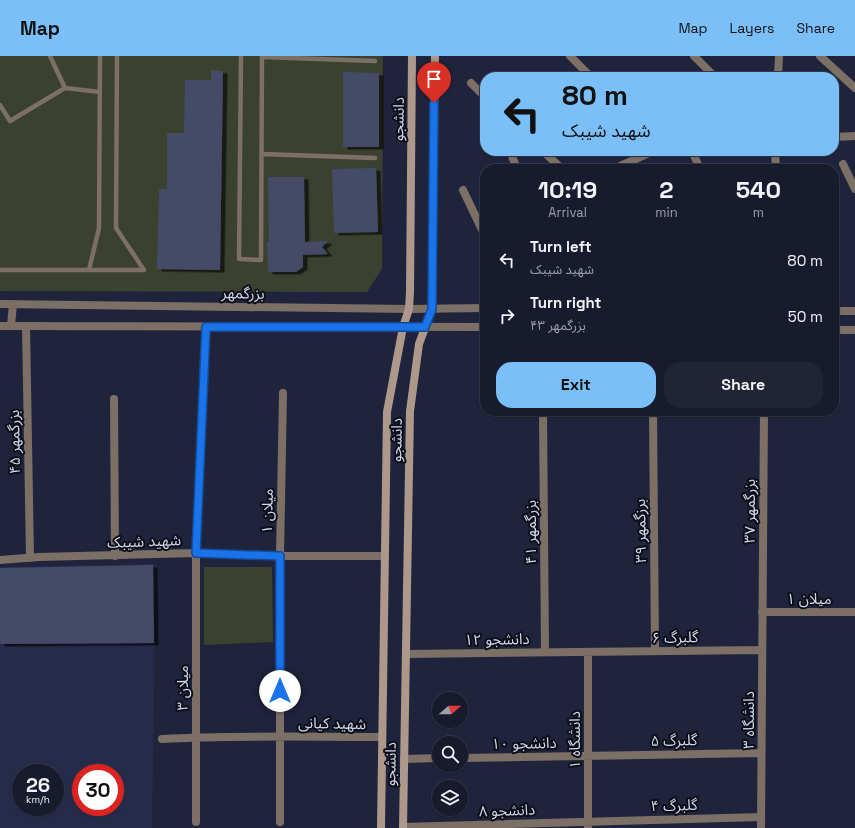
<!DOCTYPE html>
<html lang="en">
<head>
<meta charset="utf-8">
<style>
  body { margin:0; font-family:"Space Grotesk","Noto Sans Arabic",sans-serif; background:#202435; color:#f1f3f6; height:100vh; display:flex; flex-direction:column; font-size:15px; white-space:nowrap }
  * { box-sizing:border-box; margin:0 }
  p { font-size:13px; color:#9ea1aa }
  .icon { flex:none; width:22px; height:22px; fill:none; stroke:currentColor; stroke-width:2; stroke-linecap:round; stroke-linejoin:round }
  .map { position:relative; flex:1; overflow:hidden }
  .panel { position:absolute; left:480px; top:108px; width:359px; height:252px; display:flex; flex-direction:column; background:#171b2d; border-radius:16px; box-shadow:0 1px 3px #0004,0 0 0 1px #363949 }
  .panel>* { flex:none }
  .hud { position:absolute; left:480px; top:16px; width:359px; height:84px; border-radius:16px; box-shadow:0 1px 3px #0004,0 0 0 1px #363949; background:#7abff8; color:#111; overflow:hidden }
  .needle { width:26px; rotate:70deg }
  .fabs { position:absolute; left:432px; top:636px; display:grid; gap:8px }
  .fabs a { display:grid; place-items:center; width:36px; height:36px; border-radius:50%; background:#171b2d; box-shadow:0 1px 3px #0004,0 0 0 1px #363949; font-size:20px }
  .speed { position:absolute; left:12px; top:708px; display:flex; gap:8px; font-size:20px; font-weight:700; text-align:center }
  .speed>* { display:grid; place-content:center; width:52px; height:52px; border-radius:50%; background:#171b2d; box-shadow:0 1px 3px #0004,0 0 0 1px #363949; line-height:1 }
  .speed small { font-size:10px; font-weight:400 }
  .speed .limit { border:6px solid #d22; background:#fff; color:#111 }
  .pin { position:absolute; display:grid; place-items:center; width:34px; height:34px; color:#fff; margin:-41px -17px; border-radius:50% 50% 50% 0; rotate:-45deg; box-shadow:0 0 4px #0007 }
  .pin .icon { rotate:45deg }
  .me { position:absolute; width:44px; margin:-22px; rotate:0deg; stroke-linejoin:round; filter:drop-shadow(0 0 3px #0008) }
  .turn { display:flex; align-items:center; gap:14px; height:84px; padding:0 16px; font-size:18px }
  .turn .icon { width:52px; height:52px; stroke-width:2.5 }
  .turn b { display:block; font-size:28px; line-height:34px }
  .eta { display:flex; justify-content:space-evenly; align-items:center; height:68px; text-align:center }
  .eta b { font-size:24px; font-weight:600; line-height:28px }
  .cta { display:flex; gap:8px; margin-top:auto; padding:8px 16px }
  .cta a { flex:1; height:46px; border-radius:16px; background:#7abff8; color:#111; font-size:16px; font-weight:600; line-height:46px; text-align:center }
  .cta a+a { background:#202435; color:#f1f3f6 }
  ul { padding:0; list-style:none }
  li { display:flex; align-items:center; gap:12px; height:56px; padding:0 16px }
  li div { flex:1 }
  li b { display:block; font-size:15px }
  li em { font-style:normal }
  header { display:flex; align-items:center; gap:24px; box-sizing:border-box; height:56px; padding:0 20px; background:#7abff8; color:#111 }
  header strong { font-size:19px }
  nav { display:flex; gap:22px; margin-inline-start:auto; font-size:14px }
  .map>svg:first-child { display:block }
  .built { fill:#262b4a; fill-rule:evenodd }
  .green { fill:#3b412f }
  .building { fill:#454b66; filter:url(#shadow) }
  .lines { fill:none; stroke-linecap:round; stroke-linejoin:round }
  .service { stroke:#7c6f66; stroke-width:4.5 }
  .minor { stroke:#7c6f66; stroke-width:8 }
  .tertiary { stroke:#7c6f66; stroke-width:8 }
  .secondary { stroke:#ad988b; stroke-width:8 }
  .route-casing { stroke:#114b97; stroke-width:10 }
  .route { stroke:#1a73e8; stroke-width:7 }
  .labels { text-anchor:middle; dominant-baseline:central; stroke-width:4; stroke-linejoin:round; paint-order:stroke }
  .street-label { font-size:15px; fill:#d3d8e8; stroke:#0c0e19 }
</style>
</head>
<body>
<header>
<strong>Map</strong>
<nav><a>Map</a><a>Layers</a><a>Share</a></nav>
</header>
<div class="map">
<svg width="855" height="772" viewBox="0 0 855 772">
  <defs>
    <filter id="shadow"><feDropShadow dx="4.5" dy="2.5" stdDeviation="0" flood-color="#0009"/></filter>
  </defs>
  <rect width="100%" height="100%" fill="#1f243c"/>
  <!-- built -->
  <path class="built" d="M156,508L152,772H0V511ZM21,717H55V751H21ZM81,717H115V751H81Z"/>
  <!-- green -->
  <path class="green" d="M0,0H383L382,213L367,236L0,235Z
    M204,511H272L273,586L204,589Z"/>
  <!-- building -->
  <path class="building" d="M211,14L223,15L220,214L157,213L159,133H167V77H184L185,24H211Z
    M343,16L379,17V91H343Z
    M376,112L378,176L334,177L332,113Z
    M268,121H304L305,186L328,185L322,191L328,198L303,199V211L296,216H268L267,186H269Z
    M153,509L154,587L0,588V512Z"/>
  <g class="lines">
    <!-- service -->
    <path class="service" d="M117,0L116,172L144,214
      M241,0L239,203L261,204L262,0
      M262,1L375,5
      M65,32L100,36
      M0,49L10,65L65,32L50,0
      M262,98L375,102
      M0,214H144
      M89,214L99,172L100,0"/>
    <!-- minor -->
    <path class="minor" d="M570,0L591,21
      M694,0L715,21
      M820,0L855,32
      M778,21L779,0
      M471,27L485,41
      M834,81L855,80
      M510,95L517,113
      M543,95L562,113
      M692,95L700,113
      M775,95L776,113
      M843,108L855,133
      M614,113L653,95
      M463,134L485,180
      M26,270L30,502
      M114,343L115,500
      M543,355L545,596
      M653,355L655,595
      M0,504L39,501L196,497L280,500H385
      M762,556H855
      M588,596V772
      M406,598L762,594
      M162,683C235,679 309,681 382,681
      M461,702L761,697
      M404,703L439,702
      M196,766V497L206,271
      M280,766V500L283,337
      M403,771L761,761
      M761,772L764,355"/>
    <!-- tertiary -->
    <path class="tertiary" d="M0,248L409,253L485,252
      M834,255H855
      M0,270L485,271
      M11,270L13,248
      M834,274H855"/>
    <!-- secondary -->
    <path class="secondary" d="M381,772L387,356L403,271L409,253L410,236L412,0
      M403,772L410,355L419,288L432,253L435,0"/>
  </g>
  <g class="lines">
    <defs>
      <path id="route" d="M280,635V500L196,497L206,271H425L432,253L434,47"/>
    </defs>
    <!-- route casing -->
    <use href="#route" class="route-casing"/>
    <!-- route -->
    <use href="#route" class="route"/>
  </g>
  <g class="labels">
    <!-- street labels -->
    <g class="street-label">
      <text transform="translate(398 63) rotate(-89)">دانشجو</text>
      <text transform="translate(243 237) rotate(1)">بزرگمهر</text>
      <text transform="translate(396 384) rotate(-89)">دانشجو</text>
      <text transform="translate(14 386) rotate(-91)">بزرگمهر ۴۵</text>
      <text transform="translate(267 455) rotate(-89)">میلان ۱</text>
      <text transform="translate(749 455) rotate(-90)">بزرگمهر ۳۷</text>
      <text transform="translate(640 475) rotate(-91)">برزگمهر ۳۹</text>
      <text transform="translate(530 476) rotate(-90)">بزرگمهر ۴۱</text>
      <text transform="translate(144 485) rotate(-2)">شهید شیبک</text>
      <text x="809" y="542">میلان ۱</text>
      <text transform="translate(675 581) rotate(-1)">گلبرگ ۶</text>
      <text transform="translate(497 583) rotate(-1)">دانشجو ۱۲</text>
      <text transform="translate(182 632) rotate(-90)">میلان ۳</text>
      <text transform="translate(748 664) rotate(-90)">دانشگاه ۳</text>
      <text transform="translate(332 667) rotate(1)">شهید کیانی</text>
      <text transform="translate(574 684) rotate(-90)">دانشگاه ۱</text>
      <text transform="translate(674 684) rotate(-1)">گلبرگ ۵</text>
      <text transform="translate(524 687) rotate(-1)">دانشجو ۱۰</text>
      <text transform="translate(390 708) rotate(-89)">دانشجو</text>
      <text transform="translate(674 749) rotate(-2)">گلبرگ ۴</text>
      <text transform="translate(507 754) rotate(-2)">دانشجو ۸</text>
    </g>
  </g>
</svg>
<div class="fabs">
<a><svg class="needle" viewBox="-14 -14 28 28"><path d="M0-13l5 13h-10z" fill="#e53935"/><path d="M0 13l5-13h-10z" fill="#9ea1aa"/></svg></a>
<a><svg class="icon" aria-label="search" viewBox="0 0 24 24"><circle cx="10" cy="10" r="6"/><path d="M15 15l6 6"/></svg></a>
<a><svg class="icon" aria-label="layers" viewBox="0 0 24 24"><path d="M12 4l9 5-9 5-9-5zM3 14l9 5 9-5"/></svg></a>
</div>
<div class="speed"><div>26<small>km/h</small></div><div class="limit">30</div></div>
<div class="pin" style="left:434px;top:47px;background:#d93025"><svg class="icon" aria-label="arrive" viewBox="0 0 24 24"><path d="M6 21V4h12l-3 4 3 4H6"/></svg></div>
<svg class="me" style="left:280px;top:635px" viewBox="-20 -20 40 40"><circle r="19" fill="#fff"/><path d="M0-13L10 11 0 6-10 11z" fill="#1a73e8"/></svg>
<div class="hud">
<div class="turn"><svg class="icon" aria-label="left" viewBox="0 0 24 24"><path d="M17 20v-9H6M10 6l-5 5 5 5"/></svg><div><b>80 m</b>شهید شیبک</div></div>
</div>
<section class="panel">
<div class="eta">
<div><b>10:19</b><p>Arrival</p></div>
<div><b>2</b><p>min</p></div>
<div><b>540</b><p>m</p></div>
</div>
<ul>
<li><svg class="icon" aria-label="left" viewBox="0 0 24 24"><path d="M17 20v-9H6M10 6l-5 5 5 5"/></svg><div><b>Turn left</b><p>شهید شیبک</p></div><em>80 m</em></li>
<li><svg class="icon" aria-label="right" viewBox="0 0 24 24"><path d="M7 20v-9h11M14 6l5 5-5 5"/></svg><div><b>Turn right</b><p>بزرگمهر ۴۳</p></div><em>50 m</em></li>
</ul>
<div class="cta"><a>Exit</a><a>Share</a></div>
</section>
</div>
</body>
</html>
